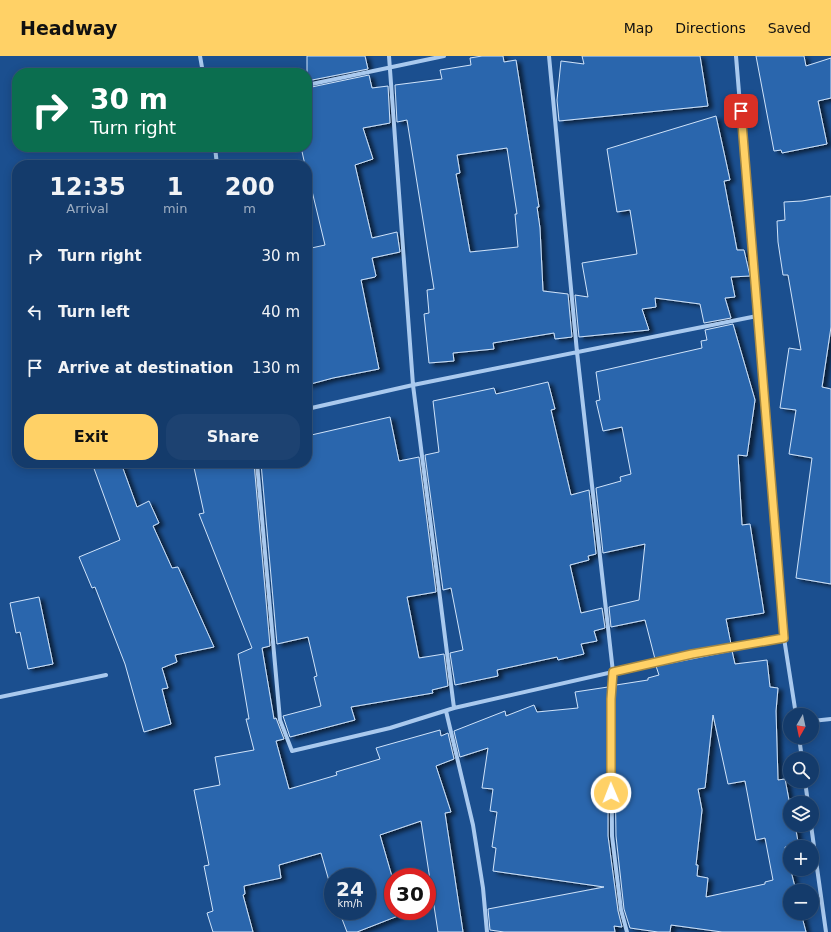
<!DOCTYPE html>
<html lang="en">
<head>
<meta charset="utf-8">
<style>
  body { margin:0; font-family:"DejaVu Sans",sans-serif; background:#1d4271; color:#f1f3f6; height:100vh; display:flex; flex-direction:column; font-size:15px; white-space:nowrap }
  * { box-sizing:border-box; margin:0 }
  p { font-size:13px; color:#9dadc1 }
  .icon { flex:none; width:22px; height:22px; fill:none; stroke:currentColor; stroke-width:2; stroke-linecap:round; stroke-linejoin:round }
  .map { position:relative; flex:1; overflow:hidden }
  .side { position:absolute; left:12px; top:104px; width:300px; height:308px; display:flex; flex-direction:column; background:#143b6b; border-radius:16px; box-shadow:0 2px 10px #0003,0 0 0 1px #33557e }
  .side>* { flex:none }
  .top-card { position:absolute; left:12px; top:12px; width:300px; height:84px; border-radius:16px; box-shadow:0 2px 10px #0003,0 0 0 1px #33557e; background:#0b6e4f; color:#fff; overflow:hidden }
  .needle { width:26px; rotate:189deg }
  .tools { position:absolute; left:783px; top:652px; display:grid; gap:8px }
  .tools a { display:grid; place-items:center; width:36px; height:36px; border-radius:50%; background:#143b6b; box-shadow:0 2px 10px #0003,0 0 0 1px #33557e; font-size:20px }
  .speed { position:absolute; left:324px; top:812px; display:flex; gap:8px; font-size:20px; font-weight:700; text-align:center }
  .speed>* { display:grid; place-content:center; width:52px; height:52px; border-radius:50%; background:#143b6b; box-shadow:0 2px 10px #0003,0 0 0 1px #33557e; line-height:1 }
  .speed small { font-size:10px; font-weight:400 }
  .speed .limit { border:6px solid #d22; background:#fff; color:#111 }
  .pin { position:absolute; display:grid; place-items:center; width:34px; height:34px; color:#fff; margin:-17px; border-radius:8px; box-shadow:0 2px 6px #0006 }
  .me { position:absolute; width:44px; margin:-22px; rotate:359deg; stroke-linejoin:round; filter:drop-shadow(0 0 3px #0008) }
  .turn { display:flex; align-items:center; gap:14px; height:84px; padding:0 12px; font-size:18px }
  .turn .icon { width:52px; height:52px; stroke-width:2.5 }
  .turn b { display:block; font-size:28px; line-height:34px }
  .eta { display:flex; justify-content:space-evenly; align-items:center; height:68px; text-align:center }
  .eta b { font-size:24px; font-weight:700; line-height:28px }
  .primary-button { display:flex; gap:8px; margin-top:auto; padding:8px 12px }
  .primary-button a { flex:1; height:46px; border-radius:16px; background:#ffd166; color:#111; font-size:16px; font-weight:700; line-height:46px; text-align:center }
  .primary-button a+a { background:#1d4271; color:#f1f3f6 }
  ul { padding:0; list-style:none }
  li { display:flex; align-items:center; gap:12px; height:56px; padding:0 12px }
  li div { flex:1 }
  li b { display:block; font-size:15px }
  li em { font-style:normal }
  header { display:flex; align-items:center; gap:24px; box-sizing:border-box; height:56px; padding:0 20px; background:#ffd166; color:#111 }
  header strong { font-size:19px }
  nav { display:flex; gap:22px; margin-inline-start:auto; font-size:14px }
  .map>svg:first-child { display:block }
  .building { fill:#2a66ad; stroke:#cfe3fa; fill-rule:evenodd; filter:url(#shadow) }
  .lines { fill:none; stroke-linecap:round; stroke-linejoin:round }
  .minor { stroke:#a9c9ee; stroke-width:4 }
  .route-casing { stroke:#a68842; stroke-width:10 }
  .route { stroke:#ffd166; stroke-width:7 }
</style>
</head>
<body>
<header>
<strong>Headway</strong>
<nav><a>Map</a><a>Directions</a><a>Saved</a></nav>
</header>
<div class="map">
<svg width="831" height="876" viewBox="0 0 831 876">
  <defs>
    <filter id="shadow"><feDropShadow dx="4.5" dy="2.5" stdDeviation="2" flood-color="#0009"/></filter>
  </defs>
  <rect width="100%" height="100%" fill="#1b4f8f"/>
  <!-- building -->
  <path class="building" d="M307,0H365L368,13L307,25Z
    M482,0H503L504,6L516,4L539,151H537L540,172L543,235L568,238L572,281L555,283L554,277L493,287L494,293L453,297L454,305L429,307L424,258L429,257L427,234L434,233L407,64L397,66L395,29L442,23L440,14L471,9L470,2ZM507,92L517,158H515L518,191L470,196L456,118L460,117L457,99Z
    M582,0H700L708,50L559,65L557,44L561,5L584,8Z
    M756,0H804L806,10L831,2V42L818,45L827,88L782,97L781,94L774,95Z
    M369,19L372,32L388,30L390,67L363,72L373,103L355,109L372,182L397,176L400,196L372,202L376,220L375,221L361,224L379,313L333,322L307,329V293L312,291L307,272V193L325,189L312,135L310,136L307,119V109H305L301,91H307V32Z
    M716,60L730,124L724,125L737,194H744L750,220L731,221L735,241L725,242L731,262L704,267L700,248L655,242L656,251L642,253L649,274L579,281L575,239L588,241L582,207L637,198L630,154L617,156L607,93Z
    M831,140V271L822,331L831,333V528L796,522L812,402L789,398L796,354L780,352L789,292L801,294L788,219H783L778,186L777,165L785,164L784,146L802,145Z
    M733,268L755,344L747,400L738,399L742,469L750,468L764,557L726,563L731,588L655,603L645,564L611,571L609,551L639,544L645,488L603,497L596,432L621,425L620,421L631,418L622,371L603,375L596,345L600,344L596,316L702,292L701,285L707,284L705,274Z
    M548,326L555,353L551,354L571,439L589,434L596,498L588,500L589,504L570,509L581,557L602,552L605,572L594,575L597,585L581,588L584,598L558,604L557,601L497,614L498,620L455,629L450,597L463,594L451,532L443,534L425,399L439,396L433,345L494,332L496,338Z
    M390,361L399,405L419,401L436,536L407,541L419,602L444,598L448,630L432,634L433,637L351,651L355,664L290,681L283,660L321,650L314,621L317,620L308,581L277,588L261,407H307V380Z
    M92,407H121L137,451L149,445L159,467L153,470L172,512L178,511L214,591L175,599L177,606L162,612L168,632L162,633L171,668L144,676L125,608L95,531L92,532L79,501L120,484Z
    M193,407H254L270,590L262,592L274,663L276,662L284,683L276,685L289,733L337,719L336,716L380,703L376,692L440,674L441,680L448,677L454,703L436,710L451,756L445,757L463,876H438L421,765L380,779L393,824V855H402L403,858L357,876H347L339,855H367V821H333V839L321,797L279,809L281,822L244,830L245,838L243,839L253,876H213L207,857L213,855L204,810L209,809L194,734L220,729L215,701L254,694L246,663H249L238,598L252,592L199,458L204,457Z
    M39,541L53,608L28,613L20,576L16,577L10,547Z
    M732,595L735,608L767,604L770,631L778,632L776,655L778,724L785,723L789,744L791,743V747H790V769H795L799,791H785L796,835H790V857H801L806,876H722L671,869L670,876H658L630,872L624,853L616,780L614,643L616,629L648,624V622L659,619L656,610ZM713,659L728,728L745,725L756,784L765,782L773,824L765,826V828L706,841L708,822L697,820L698,809H696L702,754L698,733L705,732Z
    M608,631V780L618,855L622,871L614,870L615,876H504L490,874L488,853L604,831L493,815L496,792L492,791L497,756L490,755L493,733L482,732L488,692L460,701L454,675L505,655L506,660L534,649L537,656L578,652L575,636Z"/>
  <g class="lines">
    <!-- minor -->
    <path class="minor" d="M200,0L203,17
      M389,0L413,329L454,652
      M549,0L577,296L613,616L611,643L612,780L621,854L627,876
      M736,0L784,582L796,659
      M307,29L444,0
      M215,91L217,109
      M307,353L413,329L757,260
      M257,407L280,664L292,695L390,672L454,652L692,598L784,582
      M0,641L106,619
      M446,655L473,769L483,832L487,876
      M812,665L831,663
      M799,681L802,703
      M805,725L808,747
      M811,769L826,876"/>
  </g>
  <g class="lines">
    <defs>
      <path id="route" d="M611,737V643L613,616L692,598L784,582L741,55"/>
    </defs>
    <!-- route casing -->
    <use href="#route" class="route-casing"/>
    <!-- route -->
    <use href="#route" class="route"/>
  </g>
</svg>
<div class="tools">
<a><svg class="needle" viewBox="-14 -14 28 28"><path d="M0-13l5 13h-10z" fill="#e53935"/><path d="M0 13l5-13h-10z" fill="#9dadc1"/></svg></a>
<a><svg class="icon" aria-label="search" viewBox="0 0 24 24"><circle cx="10" cy="10" r="6"/><path d="M15 15l6 6"/></svg></a>
<a><svg class="icon" aria-label="layers" viewBox="0 0 24 24"><path d="M12 4l9 5-9 5-9-5zM3 14l9 5 9-5"/></svg></a>
<a>+</a>
<a>−</a>
</div>
<div class="speed"><div>24<small>km/h</small></div><div class="limit">30</div></div>
<div class="pin" style="left:741px;top:55px;background:#d93025"><svg class="icon" aria-label="arrive" viewBox="0 0 24 24"><path d="M6 21V4h12l-3 4 3 4H6"/></svg></div>
<svg class="me" style="left:611px;top:737px" viewBox="-20 -20 40 40"><circle r="17" fill="#ffd166" stroke="#fff" stroke-width="3"/><path d="M0-11L8 9 0 5-8 9z" fill="#fff"/></svg>
<div class="top-card">
<div class="turn"><svg class="icon" aria-label="right" viewBox="0 0 24 24"><path d="M7 20v-9h11M14 6l5 5-5 5"/></svg><div><b>30 m</b>Turn right</div></div>
</div>
<section class="side">
<div class="eta">
<div><b>12:35</b><p>Arrival</p></div>
<div><b>1</b><p>min</p></div>
<div><b>200</b><p>m</p></div>
</div>
<ul>
<li><svg class="icon" aria-label="right" viewBox="0 0 24 24"><path d="M7 20v-9h11M14 6l5 5-5 5"/></svg><div><b>Turn right</b></div><em>30 m</em></li>
<li><svg class="icon" aria-label="left" viewBox="0 0 24 24"><path d="M17 20v-9H6M10 6l-5 5 5 5"/></svg><div><b>Turn left</b></div><em>40 m</em></li>
<li><svg class="icon" aria-label="arrive" viewBox="0 0 24 24"><path d="M6 21V4h12l-3 4 3 4H6"/></svg><div><b>Arrive at destination</b></div><em>130 m</em></li>
</ul>
<div class="primary-button"><a>Exit</a><a>Share</a></div>
</section>
</div>
</body>
</html>
